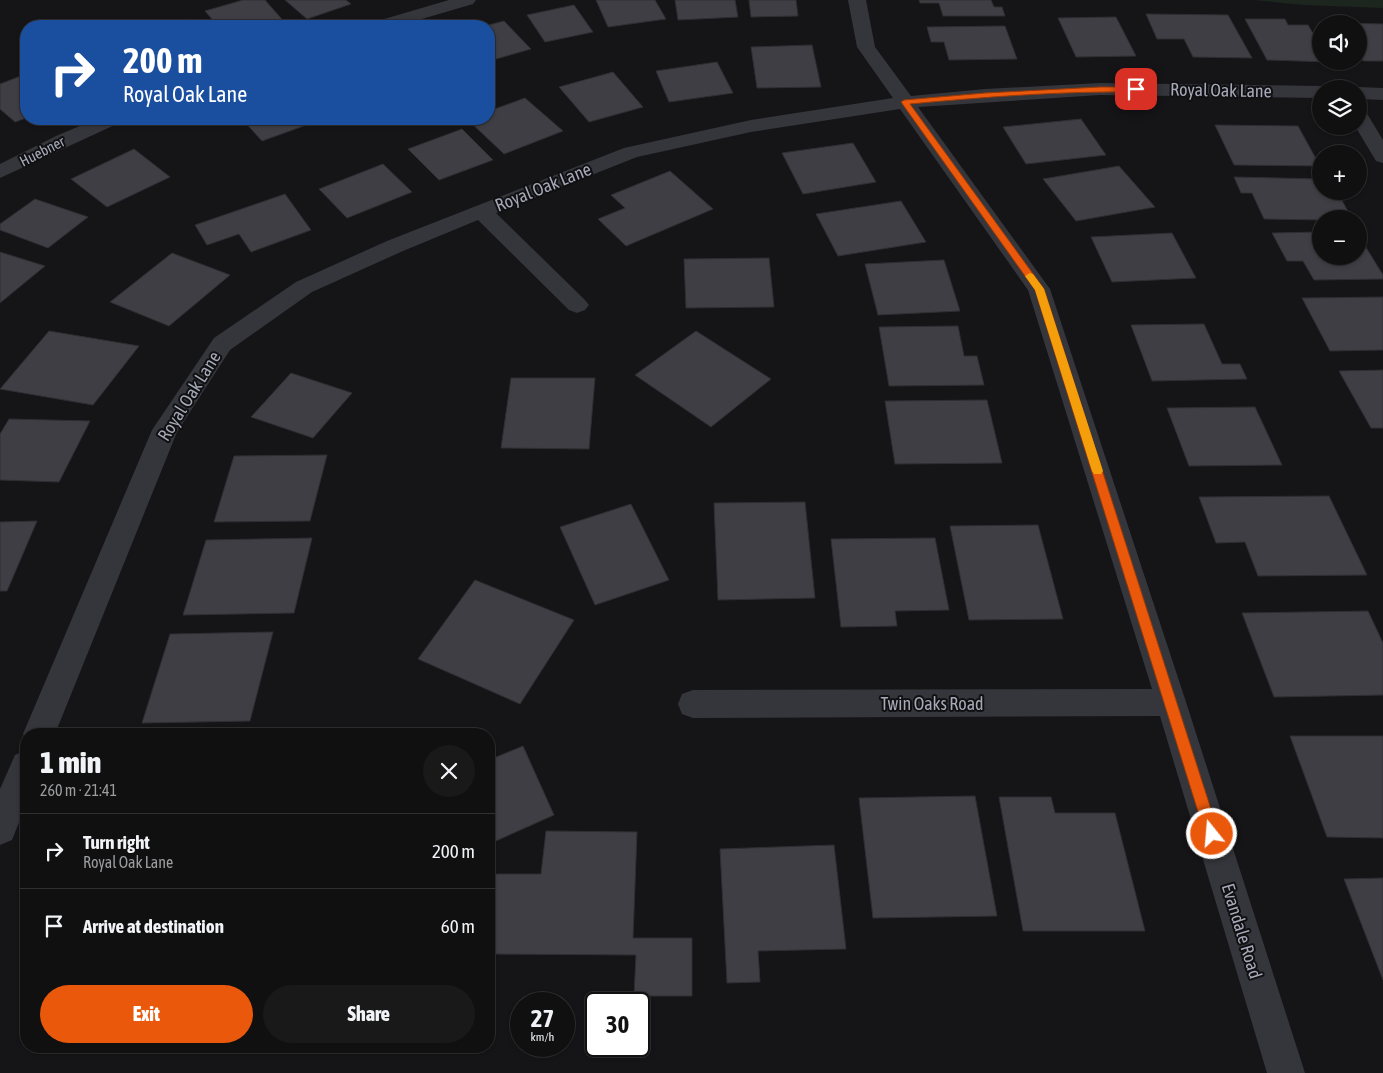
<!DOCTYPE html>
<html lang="en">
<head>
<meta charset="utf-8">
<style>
  body { margin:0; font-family:"Asap Condensed",sans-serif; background:#19191a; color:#f1f3f6; height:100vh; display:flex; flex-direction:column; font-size:19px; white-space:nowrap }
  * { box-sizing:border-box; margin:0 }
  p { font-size:16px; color:#9c9d9f }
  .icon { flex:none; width:28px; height:28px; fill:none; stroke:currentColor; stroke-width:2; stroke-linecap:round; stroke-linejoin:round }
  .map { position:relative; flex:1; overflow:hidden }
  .drawer { position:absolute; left:20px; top:728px; width:475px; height:325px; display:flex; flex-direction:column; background:#101011; border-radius:20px; box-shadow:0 1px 4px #0004,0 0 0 1px #303031 }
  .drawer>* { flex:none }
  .banner { position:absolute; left:20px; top:20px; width:475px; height:105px; border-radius:20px; box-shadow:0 1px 4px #0004,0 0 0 1px #303031; background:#1a4fa0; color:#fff; overflow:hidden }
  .buttons { position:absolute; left:1312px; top:15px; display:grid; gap:10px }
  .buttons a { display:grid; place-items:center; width:55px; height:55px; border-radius:50%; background:#101011; box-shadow:0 1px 4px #0004,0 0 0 1px #303031; font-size:25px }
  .speed { position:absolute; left:510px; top:992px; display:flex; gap:10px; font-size:25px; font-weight:700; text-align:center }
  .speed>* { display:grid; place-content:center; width:65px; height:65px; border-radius:50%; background:#101011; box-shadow:0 1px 4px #0004,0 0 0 1px #303031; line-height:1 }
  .speed small { font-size:12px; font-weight:400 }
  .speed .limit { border:2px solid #111; border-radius:8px; background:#fff; color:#111 }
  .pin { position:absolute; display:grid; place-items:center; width:42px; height:42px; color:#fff; margin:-21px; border-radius:10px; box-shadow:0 2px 8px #0006 }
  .me { position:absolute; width:55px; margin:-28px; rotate:343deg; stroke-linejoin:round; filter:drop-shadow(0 0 4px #0008) }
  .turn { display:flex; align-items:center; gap:18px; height:105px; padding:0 20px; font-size:22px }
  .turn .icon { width:65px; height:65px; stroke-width:2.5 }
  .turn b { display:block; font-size:35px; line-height:42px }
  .round { display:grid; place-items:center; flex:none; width:52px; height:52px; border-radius:26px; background:#19191a }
  .overview { display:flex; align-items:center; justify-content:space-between; height:85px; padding:0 20px }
  h1 { font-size:30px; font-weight:800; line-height:38px }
  .primary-button { display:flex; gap:10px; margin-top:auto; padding:10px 20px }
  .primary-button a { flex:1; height:58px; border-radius:30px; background:#ea580c; color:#fff; font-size:20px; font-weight:800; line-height:58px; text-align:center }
  .primary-button a+a { background:#19191a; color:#f1f3f6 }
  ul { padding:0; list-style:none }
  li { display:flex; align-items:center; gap:15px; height:75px; padding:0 20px; border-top:1px solid #303031 }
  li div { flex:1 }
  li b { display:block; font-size:19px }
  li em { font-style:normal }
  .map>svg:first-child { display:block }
  .green { fill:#1c251e }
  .building { fill:#3e3e44; stroke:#2f2e33 }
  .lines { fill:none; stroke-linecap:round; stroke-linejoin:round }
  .minor { fill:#35363c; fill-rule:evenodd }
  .route { fill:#ea580c; stroke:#983908 }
  .slow { fill:#f59e0b }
  .labels { text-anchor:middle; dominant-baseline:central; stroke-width:4; stroke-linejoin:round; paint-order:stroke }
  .far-street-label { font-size:15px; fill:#a5a9b8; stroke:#101012 }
  .street-label { font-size:18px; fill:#a5a9b8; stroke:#101012 }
</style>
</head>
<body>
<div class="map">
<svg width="1383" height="1073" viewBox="0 0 1383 1073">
  <rect width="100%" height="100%" fill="#151517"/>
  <!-- green -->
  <path class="green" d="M1253,0H1383V8L1304,5Z"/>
  <!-- building -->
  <path class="building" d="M243,0H265L287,25L218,26L205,11Z
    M285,0H346L351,4L307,19Z
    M596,0H655L666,19L608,27Z
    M675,0H735L738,17L678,20Z
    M749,0H796L798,16L751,17Z
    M919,0H991L994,7H1002L1005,16H943L939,3H920Z
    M574,5L593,32L545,42L527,15Z
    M1146,14L1228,15L1252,58L1193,57L1184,39H1157Z
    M1116,17L1136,56L1076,57L1058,18Z
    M187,19L195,26H166Z
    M1245,19H1285L1288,25H1308L1321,47V61L1330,62L1267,60Z
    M504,21L531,49L489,61V26H485Z
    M1341,23L1383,24V61H1363L1359,53V24Z
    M1005,26L1017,59L949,60L944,42H931L927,27Z
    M812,45L821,87L757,88L751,47Z
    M717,62L733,93L669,102L656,71Z
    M613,72L643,107L589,122L559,87Z
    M26,74V118L15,122L0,109V84Z
    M525,98L563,131L504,154L467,119H489V111Z
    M242,119H319L320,120L262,141Z
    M1081,119L1106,155L1026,164L1003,127Z
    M1215,125L1298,126L1320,166L1234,165Z
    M462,129L493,160L439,180L408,149Z
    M853,143L876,182L803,194L782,153Z
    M134,149L170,177L107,207L71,179Z
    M383,164L412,192L347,218L319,189Z
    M1119,166L1155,207L1076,221L1043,179Z
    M670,171L713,209L626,246L598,219L625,208L611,195Z
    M1234,177L1321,179V191H1337L1352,219H1321V220L1264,219L1252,193H1241Z
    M285,194L311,230L251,252L239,234L207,245L195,225Z
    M35,199L88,217L48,248L0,230V224Z
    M901,201L926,242L838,256L816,214Z
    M1321,232V256H1359V236L1383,275V279L1314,280L1303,261H1287L1272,233Z
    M1172,233L1196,278L1112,282L1091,237Z
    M0,252L45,266L0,303Z
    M172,253L230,275L169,326L110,302Z
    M769,258L774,307L686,308L684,259Z
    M944,260L960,311L878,315L865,264Z
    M1383,297V350L1330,351L1302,298Z
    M1204,324L1222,364H1240L1247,379L1152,381L1131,325Z
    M958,326L964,356H977L984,385L889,386L879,327Z
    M49,331L139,346L93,405L0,389Z
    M696,331L771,379L711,427L635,375Z
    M1383,370V428H1371L1339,371Z
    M291,373L352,393L313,438L251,417Z
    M511,378H595L589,449L501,448Z
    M987,400L1002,463L895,464L885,401Z
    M1255,407L1282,465L1189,466L1167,408Z
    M9,419L90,421L59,482L0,480V434Z
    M327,455L310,521L214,522L234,456Z
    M1329,496L1367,575L1258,576L1245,542L1216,543L1199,497Z
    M805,502L815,598L718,600L714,503Z
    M631,504L669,580L595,605L560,527Z
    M37,521L7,591H0V522Z
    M1038,525L1063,619L969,620L950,526Z
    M312,538L294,613L183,615L206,540Z
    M935,538L949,610L895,611L897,626L841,627L831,539Z
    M475,580L574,620L520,704L418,659Z
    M1368,611L1383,643V695L1274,697L1242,613Z
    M273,632L250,721L142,723L170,634Z
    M1290,736H1383V838L1327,837Z
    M523,746L554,815L489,844V760Z
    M975,796L997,916L873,918L859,798Z
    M999,797H1051L1055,813H1115L1145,931H1023Z
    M546,831L637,832L633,938H692V996H634L636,955L489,954V929L495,874H541Z
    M834,845L846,949L758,951L760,982L727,983L720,849Z
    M1383,878V980L1344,879Z"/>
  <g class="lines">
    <!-- minor -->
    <path class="minor" d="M449,0H476L473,4L398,26H371L374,22Z
      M848,0H866L875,47L911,96L985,89L1100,83L1321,86L1328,89H1321V98L1100,95L918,107L1050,289L1186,702L1305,1073H1267L1160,716L693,718L682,714L678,704L682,694L693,690L1152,689L1028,290L900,109L751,132L637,157L496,213L585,300L589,305L585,310L577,313L569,310L478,220L403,251L312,292L230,350L177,432L55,734H26V740L23,734L152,430L214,338L296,282L387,241L624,148L751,120L893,98L857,47Z
      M1359,87L1383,88V100L1359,99V89H1353Z
      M1359,110L1366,112L1383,140V163L1376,161L1355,126H1359Z
      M96,119H122L119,123L0,178V164L56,136Z
      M26,750V805L12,840L0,845V789L15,755Z"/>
  </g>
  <!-- route -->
  <path class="route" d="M1100,87H1136L1140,89L1136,92C1061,91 985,97 910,104L1044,289L1219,834L1217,839L1212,841L1207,839L1205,834L1035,290L901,102L904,100L985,93Z"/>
  <!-- slow -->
  <path class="slow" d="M1030,273L1033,274L1044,289L1103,471L1101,474H1094L1092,471L1035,290L1025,276Z"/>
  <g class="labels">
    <!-- far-street labels -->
    <g class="far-street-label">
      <text transform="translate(42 151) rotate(-27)">Huebner</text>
    </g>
    <!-- street labels -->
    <g class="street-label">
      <text transform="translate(1221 90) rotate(1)">Royal Oak Lane</text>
      <text transform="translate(543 187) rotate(-22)">Royal Oak Lane</text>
      <text transform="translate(189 396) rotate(-58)">Royal Oak Lane</text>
      <text x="932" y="703">Twin Oaks Road</text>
      <text transform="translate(1242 931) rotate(73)">Evandale Road</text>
    </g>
  </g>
</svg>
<div class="buttons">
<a><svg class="icon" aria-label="sound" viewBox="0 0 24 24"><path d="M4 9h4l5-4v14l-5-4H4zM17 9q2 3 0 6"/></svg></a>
<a><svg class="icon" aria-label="layers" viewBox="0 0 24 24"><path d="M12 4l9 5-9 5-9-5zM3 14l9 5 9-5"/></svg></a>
<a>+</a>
<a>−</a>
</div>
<div class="speed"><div>27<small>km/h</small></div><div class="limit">30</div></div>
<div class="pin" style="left:1136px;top:89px;background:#d93025"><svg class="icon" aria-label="arrive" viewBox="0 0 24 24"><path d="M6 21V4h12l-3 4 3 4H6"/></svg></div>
<svg class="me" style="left:1212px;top:834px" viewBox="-20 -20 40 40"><circle r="17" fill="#ea580c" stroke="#fff" stroke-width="3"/><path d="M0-11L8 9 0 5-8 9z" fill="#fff"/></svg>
<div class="banner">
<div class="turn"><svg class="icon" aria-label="right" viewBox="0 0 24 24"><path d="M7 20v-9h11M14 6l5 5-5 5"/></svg><div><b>200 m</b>Royal Oak Lane</div></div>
</div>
<section class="drawer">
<div class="overview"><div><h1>1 min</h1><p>260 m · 21:41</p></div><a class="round"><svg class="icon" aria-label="close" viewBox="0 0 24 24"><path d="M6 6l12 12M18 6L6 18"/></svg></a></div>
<ul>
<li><svg class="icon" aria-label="right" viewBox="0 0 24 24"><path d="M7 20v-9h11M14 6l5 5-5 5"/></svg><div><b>Turn right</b><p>Royal Oak Lane</p></div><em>200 m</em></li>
<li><svg class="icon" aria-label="arrive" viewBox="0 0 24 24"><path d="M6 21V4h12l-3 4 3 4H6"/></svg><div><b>Arrive at destination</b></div><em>60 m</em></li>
</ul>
<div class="primary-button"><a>Exit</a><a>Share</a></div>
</section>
</div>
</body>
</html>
